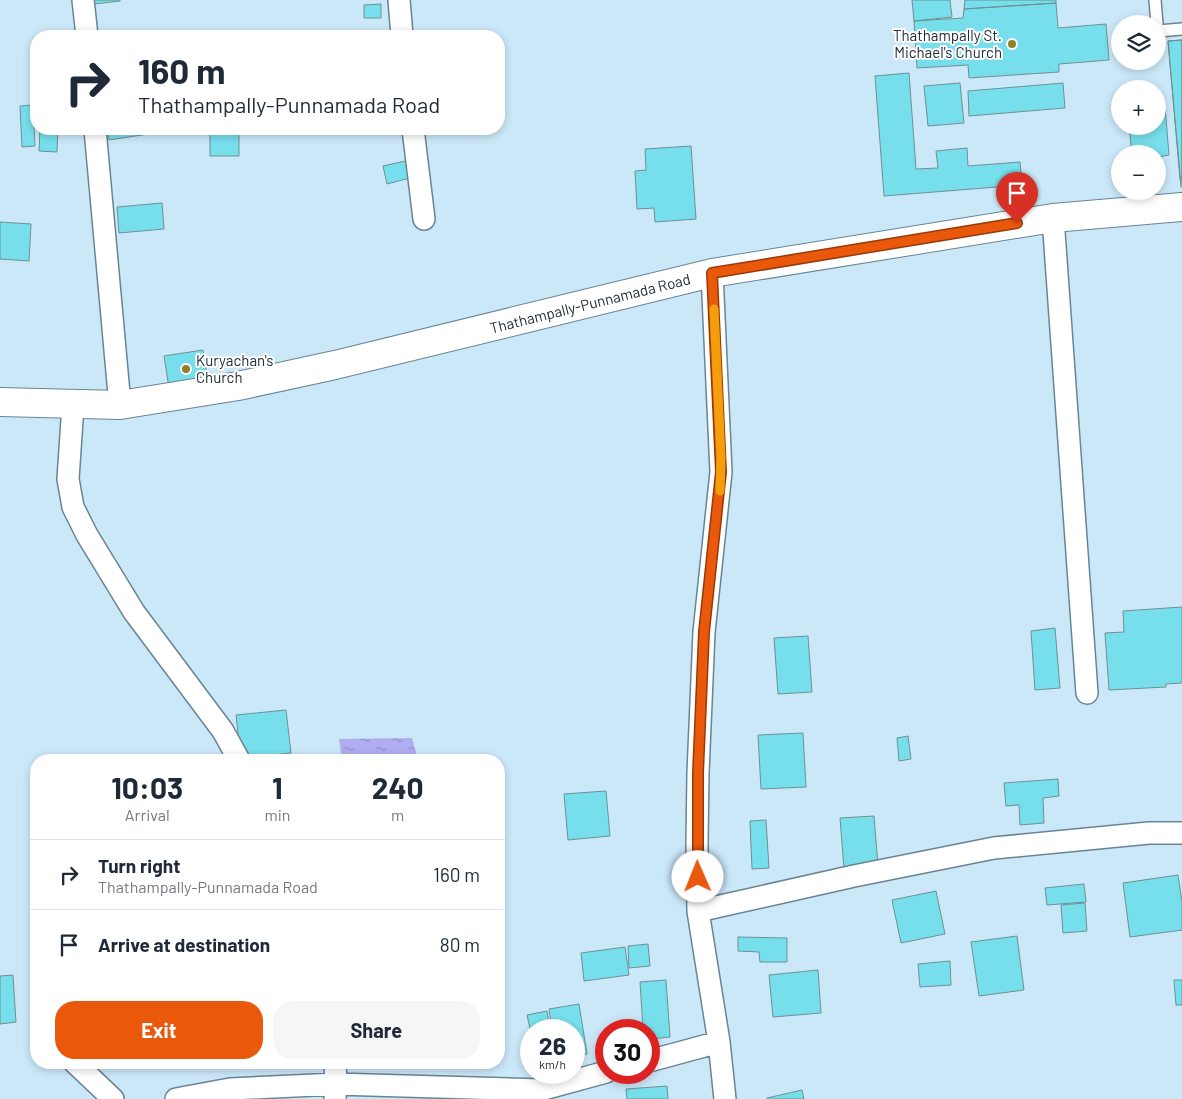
<!DOCTYPE html>
<html lang="en">
<head>
<meta charset="utf-8">
<style>
  body { margin:0; font-family:Barlow,sans-serif; background:#f6f6f7; color:#1f2937; height:100vh; display:flex; flex-direction:column; font-size:19px; white-space:nowrap }
  * { box-sizing:border-box; margin:0 }
  p { font-size:16px; color:#747a83 }
  .icon { flex:none; width:28px; height:28px; fill:none; stroke:currentColor; stroke-width:2; stroke-linecap:round; stroke-linejoin:round }
  .map { position:relative; flex:1; overflow:hidden }
  .sheet { position:absolute; left:30px; top:754px; width:475px; height:315px; display:flex; flex-direction:column; background:#fff; border-radius:20px; box-shadow:0 2px 8px #0003 }
  .sheet>* { flex:none }
  .top-card { position:absolute; left:30px; top:30px; width:475px; height:105px; border-radius:20px; box-shadow:0 2px 8px #0003; background:#fff; color:#1f2937; overflow:hidden }
  .controls { position:absolute; left:1111px; top:15px; display:grid; gap:10px }
  .controls a { display:grid; place-items:center; width:55px; height:55px; border-radius:50%; background:#fff; box-shadow:0 2px 8px #0003; font-size:25px }
  .speed { position:absolute; left:520px; top:1019px; display:flex; gap:10px; font-size:25px; font-weight:700; text-align:center }
  .speed>* { display:grid; place-content:center; width:65px; height:65px; border-radius:50%; background:#fff; box-shadow:0 2px 8px #0003; line-height:1 }
  .speed small { font-size:12px; font-weight:400 }
  .speed .limit { border:8px solid #d22; background:#fff; color:#111 }
  .pin { position:absolute; display:grid; place-items:center; width:42px; height:42px; color:#fff; margin:-51px -21px; border-radius:50% 50% 50% 0; rotate:-45deg; box-shadow:0 0 5px #0007 }
  .pin .icon { rotate:45deg }
  .me { position:absolute; width:55px; margin:-28px; rotate:359deg; stroke-linejoin:round; filter:drop-shadow(0 0 4px #0008) }
  .turn { display:flex; align-items:center; gap:18px; height:105px; padding:0 25px; font-size:22px }
  .turn .icon { width:65px; height:65px; stroke-width:2.5 }
  .turn b { display:block; font-size:35px; line-height:42px }
  .eta { display:flex; justify-content:space-evenly; align-items:center; height:85px; text-align:center }
  .eta b { font-size:30px; font-weight:700; line-height:35px }
  .button { display:flex; gap:10px; margin-top:auto; padding:10px 25px }
  .button a { flex:1; height:58px; border-radius:20px; background:#ea580c; color:#fff; font-size:20px; font-weight:700; line-height:58px; text-align:center }
  .button a+a { background:#f6f6f7; color:#1f2937 }
  ul { padding:0; list-style:none }
  li { display:flex; align-items:center; gap:15px; height:70px; padding:0 25px; border-top:1px solid #e0e1e3 }
  li div { flex:1 }
  li b { display:block; font-size:19px }
  li em { font-style:normal }
  .map>svg:first-child { display:block }
  .water { fill:url(#water-ripples) }
  .building { fill:#77dfec; stroke:#6e9094 }
  .lines { fill:none; stroke-linecap:round; stroke-linejoin:round }
  .lane-casing { stroke:#698493; stroke-width:14 }
  .street-casing { stroke:#698493; stroke-width:24 }
  .secondary-casing { stroke:#698493; stroke-width:30 }
  .lane { stroke:#fff; stroke-width:11 }
  .street { stroke:#fff; stroke-width:21 }
  .secondary { stroke:#fff; stroke-width:28 }
  .route-casing { stroke:#983908; stroke-width:12 }
  .route { stroke:#ea580c; stroke-width:9 }
  .slow { stroke:#f59e0b; stroke-width:9 }
  .poi-dot { fill:#908027; stroke:#fff; stroke-width:2 }
  .labels { text-anchor:middle; dominant-baseline:central; stroke-width:4; stroke-linejoin:round; paint-order:stroke }
  .poi-label { font-size:15px; fill:#222d33; stroke:#fff; text-anchor:end }
  .street-label { font-size:15px; fill:#222d33; stroke:#fff }
</style>
</head>
<body>
<div class="map">
<svg width="1182" height="1099" viewBox="0 0 1182 1099">
  <defs>
    <pattern id="water-ripples" width="26" height="14" patternUnits="userSpaceOnUse" patternTransform="scale(1.25)"><rect width="26" height="14" fill="#b1adf3"/><path d="M2 4q2-2 4 0t4 0M15 11q2-2 4 0t4 0" fill="none" stroke="#908dc5"/></pattern>
  </defs>
  <rect width="100%" height="100%" fill="#cbe8f9"/>
  <!-- water -->
  <path class="water" d="M412,738L418,760H342L339,739Z"/>
  <!-- building -->
  <path class="building" d="M93,0H120V1L94,4Z
    M912,0H950L952,17L914,21Z
    M965,0H1056V3L964,9Z
    M1056,3L1058,28L1106,24L1109,60L1059,64V72L969,78L968,65L917,68L914,21L963,18L964,9Z
    M381,4V18H364V5Z
    M1182,40V187H1181L1168,41Z
    M1182,40V179H1180L1168,41Z
    M909,73L916,169L938,168L936,151L967,148L968,166L1020,162L1022,185L884,196L875,76Z
    M960,83L964,123L928,126L924,86Z
    M1063,83L1065,108L969,116L968,91Z
    M33,105L35,146L22,147L20,106Z
    M1165,106L1169,155L1158,157V154H1132L1129,126H1158V107Z
    M40,129H58L57,152L39,151Z
    M107,129H155V133L109,140Z
    M210,129H239V156H210Z
    M691,146L696,219L655,222L654,208L637,209L635,171L646,170L645,149Z
    M410,160L414,177L387,184L383,166Z
    M162,203L164,229L119,233L117,207Z
    M0,222L31,224L29,261L0,259Z
    M203,350L208,382L169,388L164,356Z
    M1182,607V683L1166,684V687L1109,690L1105,633L1124,632L1123,611Z
    M1055,628L1060,688L1035,690L1031,631Z
    M808,636L812,692L778,694L774,638Z
    M286,710L291,753L241,759L236,715Z
    M803,733L806,787L761,789L758,735Z
    M908,736L911,759L899,761L897,738Z
    M1058,779L1059,796L1043,798L1044,823L1020,825L1019,805L1006,806L1004,783Z
    M606,791L610,836L568,840L564,794Z
    M874,816L878,866L844,869L840,818Z
    M766,820L769,868L752,869L750,821Z
    M1178,875L1182,902V930L1130,937L1123,883Z
    M1084,884L1086,902L1047,905L1045,888Z
    M936,891L945,934L901,943L892,900Z
    M1085,903L1087,931L1063,933L1061,905Z
    M1017,936L1024,990L979,996L971,942Z
    M738,937L787,938V962H760L759,952L738,951Z
    M648,944L650,966L629,968L628,946Z
    M625,947L629,975L584,981L581,953Z
    M950,961L951,985L920,987L918,964Z
    M818,970L821,1013L773,1017L769,975Z
    M13,975L16,1022L0,1024V976Z
    M666,980L670,1037L649,1039V1030H643L640,982Z
    M1174,980H1182V1005H1176Z
    M579,1004L587,1054L574,1056V1030H552L549,1009Z
    M547,1011L550,1030H531V1033L527,1015Z
    M376,1062H416V1063L376,1065Z
    M435,1062H462V1063L436,1067Z
    M467,1062H486L485,1066L467,1065Z
    M667,1086L668,1099H627L626,1089Z
    M802,1090L804,1099H767V1098Z"/>
  <g class="lines">
    <defs>
      <path id="lane" d="M1155,0L1157,24
        M1158,31L1182,29"/>
      <path id="street" d="M83,0L87,36
        M399,0L402,36
        M95,129L120,405
        M413,129L424,219
        M1053,218L1087,693
        M712,273L721,472L704,632L698,773L697,843L698,911L719,1042L725,1099
        M73,405L68,479L73,507L87,535L134,612L223,731L239,760
        M698,911L854,876L994,848L1149,833H1182
        M649,1061L719,1042
        M74,1062L113,1099
        M335,1062L336,1084L335,1099
        M176,1099L230,1089L336,1084L540,1090L606,1072"/>
      <path id="secondary" d="M0,402L120,405L238,386L335,365L712,273L1053,218L1182,207"/>
    </defs>
    <!-- lane casing -->
    <use href="#lane" class="lane-casing"/>
    <!-- street casing -->
    <use href="#street" class="street-casing"/>
    <!-- secondary casing -->
    <use href="#secondary" class="secondary-casing"/>
    <!-- lane -->
    <use href="#lane" class="lane"/>
    <!-- street -->
    <use href="#street" class="street"/>
    <!-- secondary -->
    <use href="#secondary" class="secondary"/>
  </g>
  <g class="lines">
    <defs>
      <path id="route" d="M698,877V773L704,632L721,472L712,273L1017,223"/>
    </defs>
    <!-- route casing -->
    <use href="#route" class="route-casing"/>
    <!-- route -->
    <use href="#route" class="route"/>
    <!-- slow -->
    <path class="slow" d="M714,309L721,458L720,491"/>
  </g>
  <!-- markers -->
  <g class="poi-dot">
    <circle cx="1012" cy="44" r="5"/>
    <circle cx="186" cy="369" r="5"/>
  </g>
  <g class="labels">
    <!-- poi labels -->
    <g class="poi-label">
      <text x="1002" y="35">Thathampally St.<tspan x="1002" dy="17">Michael's Church</tspan></text>
      <text x="196" y="360" text-anchor="start">Kuryachan's<tspan x="196" dy="17">Church</tspan></text>
    </g>
    <!-- street labels -->
    <g class="street-label">
      <text transform="translate(590 303) rotate(-14)">Thathampally-Punnamada Road</text>
    </g>
  </g>
</svg>
<div class="controls">
<a><svg class="icon" aria-label="layers" viewBox="0 0 24 24"><path d="M12 4l9 5-9 5-9-5zM3 14l9 5 9-5"/></svg></a>
<a>+</a>
<a>−</a>
</div>
<div class="speed"><div>26<small>km/h</small></div><div class="limit">30</div></div>
<div class="pin" style="left:1017px;top:223px;background:#d93025"><svg class="icon" aria-label="arrive" viewBox="0 0 24 24"><path d="M6 21V4h12l-3 4 3 4H6"/></svg></div>
<svg class="me" style="left:698px;top:877px" viewBox="-20 -20 40 40"><circle r="19" fill="#fff"/><path d="M0-13L10 11 0 6-10 11z" fill="#ea580c"/></svg>
<div class="top-card">
<div class="turn"><svg class="icon" aria-label="right" viewBox="0 0 24 24"><path d="M7 20v-9h11M14 6l5 5-5 5"/></svg><div><b>160 m</b>Thathampally-Punnamada Road</div></div>
</div>
<section class="sheet">
<div class="eta">
<div><b>10:03</b><p>Arrival</p></div>
<div><b>1</b><p>min</p></div>
<div><b>240</b><p>m</p></div>
</div>
<ul>
<li><svg class="icon" aria-label="right" viewBox="0 0 24 24"><path d="M7 20v-9h11M14 6l5 5-5 5"/></svg><div><b>Turn right</b><p>Thathampally-Punnamada Road</p></div><em>160 m</em></li>
<li><svg class="icon" aria-label="arrive" viewBox="0 0 24 24"><path d="M6 21V4h12l-3 4 3 4H6"/></svg><div><b>Arrive at destination</b></div><em>80 m</em></li>
</ul>
<div class="button"><a>Exit</a><a>Share</a></div>
</section>
</div>
</body>
</html>
